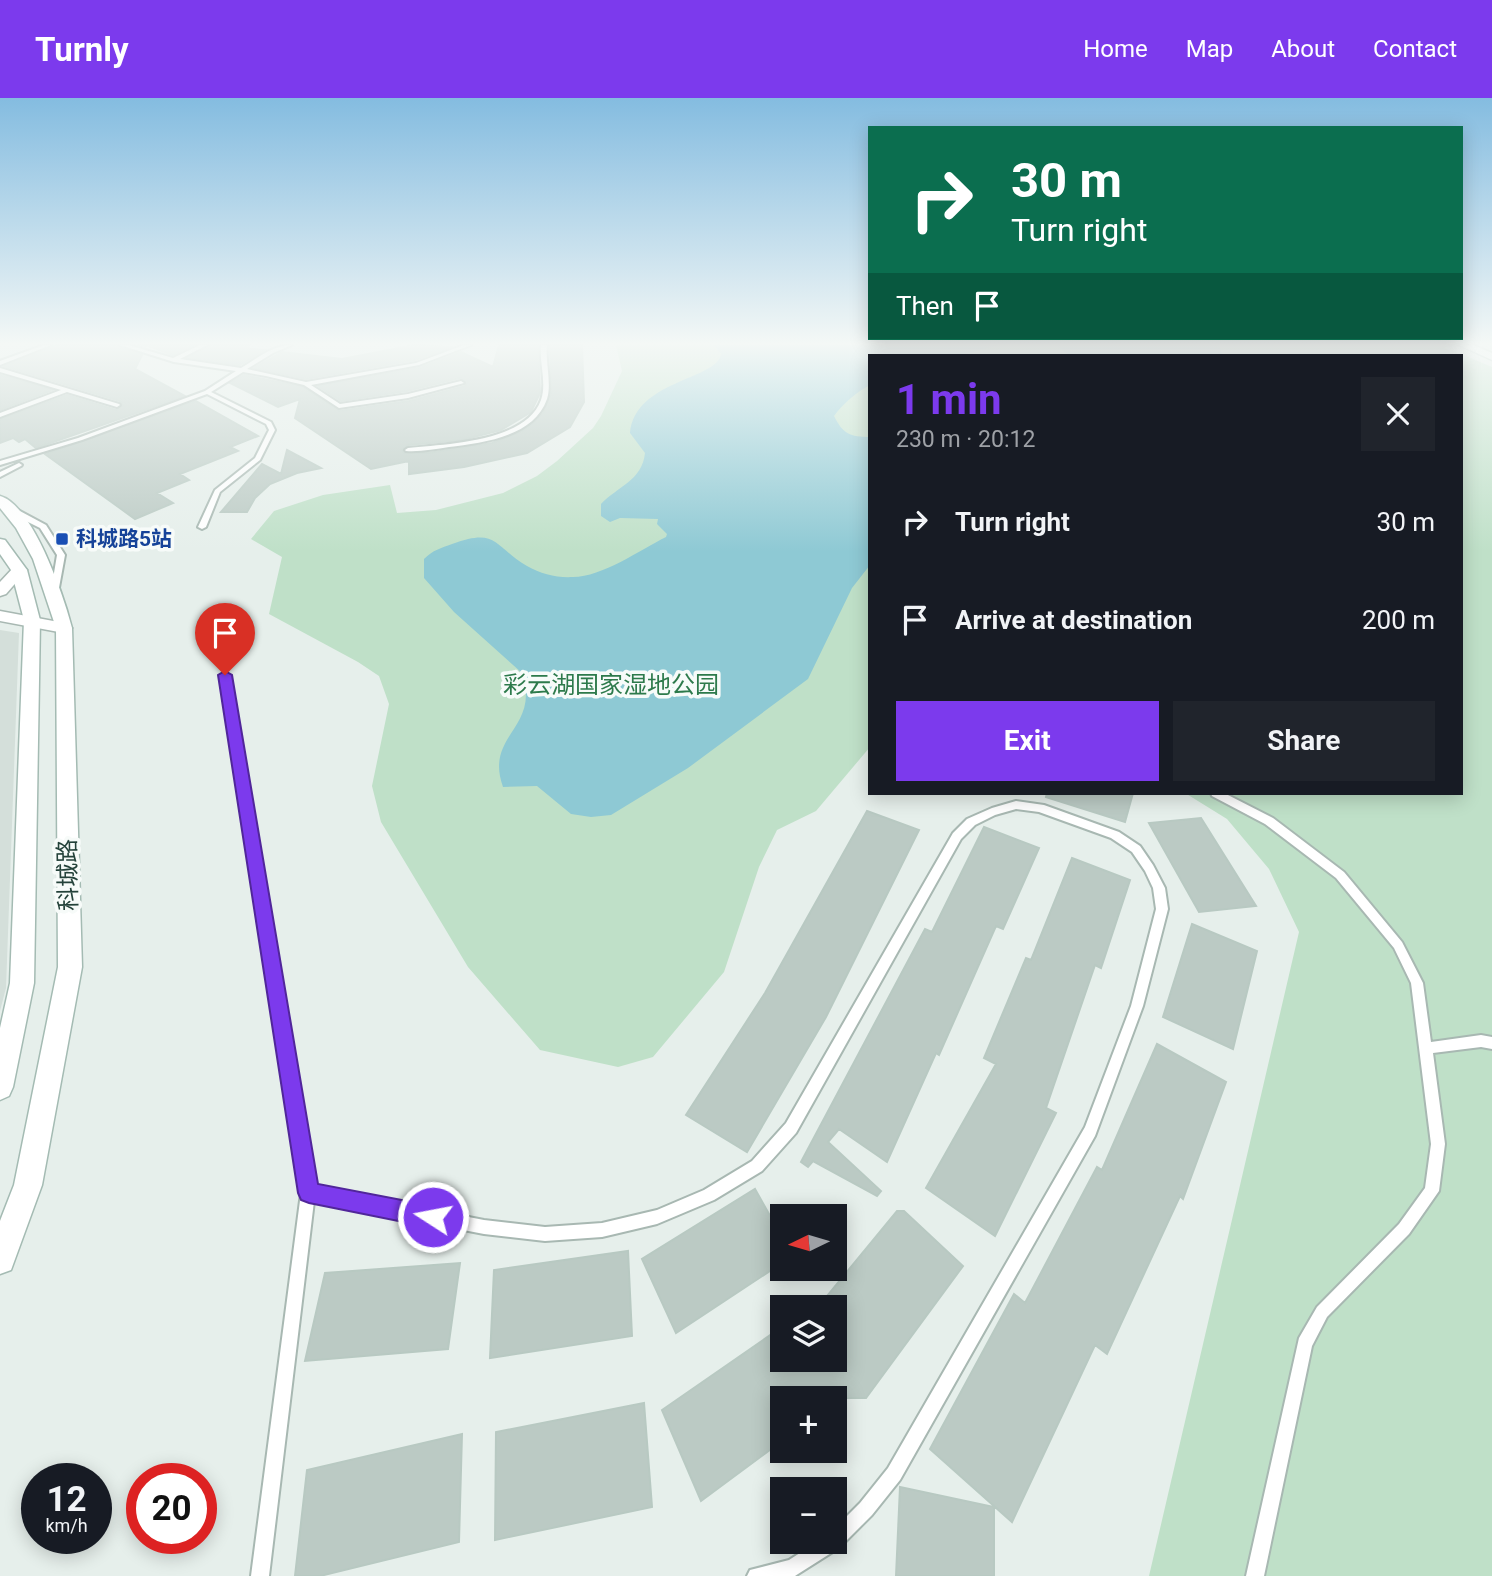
<!DOCTYPE html>
<html lang="en">
<head>
<meta charset="utf-8">
<style>
  body { margin:0; font-family:Roboto,"Noto Sans SC",sans-serif; background:#20242c; color:#f1f3f6; height:100vh; display:flex; flex-direction:column; font-size:26px; white-space:nowrap }
  * { box-sizing:border-box; margin:0 }
  p { font-size:23px; color:#9ea1a6 }
  .icon { flex:none; width:38px; height:38px; fill:none; stroke:currentColor; stroke-width:2; stroke-linecap:round; stroke-linejoin:round }
  .map { position:relative; flex:1; overflow:hidden }
  .panel { position:absolute; left:868px; top:256px; width:595px; height:441px; display:flex; flex-direction:column; background:#171b24; border-radius:0px; box-shadow:0 4px 18px #0003 }
  .panel>* { flex:none }
  .banner { position:absolute; left:868px; top:28px; width:595px; height:214px; border-radius:0px; box-shadow:0 4px 18px #0003; background:#0b6e4f; color:#fff; overflow:hidden }
  .needle { width:46px; rotate:265deg }
  .controls { position:absolute; left:770px; top:1106px; display:grid; gap:14px }
  .controls a { display:grid; place-items:center; width:77px; height:77px; border-radius:0px; background:#171b24; box-shadow:0 4px 18px #0003; font-size:35px }
  .speed { position:absolute; left:21px; top:1365px; display:flex; gap:14px; font-size:35px; font-weight:700; text-align:center }
  .speed>* { display:grid; place-content:center; width:91px; height:91px; border-radius:50%; background:#171b24; box-shadow:0 4px 18px #0003; line-height:1 }
  .speed small { font-size:18px; font-weight:400 }
  .speed .limit { border:10px solid #d22; background:#fff; color:#111 }
  .pin { position:absolute; display:grid; place-items:center; width:60px; height:60px; color:#fff; margin:-72px -30px; border-radius:50% 50% 50% 0; rotate:-45deg; box-shadow:0 0 7px #0007 }
  .pin .icon { rotate:45deg }
  .me { position:absolute; width:77px; margin:-38px; rotate:281deg; stroke-linejoin:round; filter:drop-shadow(0 0 5px #0008) }
  .turn { display:flex; align-items:center; gap:24px; height:147px; padding:0 28px; font-size:32px }
  .turn .icon { width:91px; height:91px; stroke-width:2.5 }
  .turn b { display:block; font-size:49px; line-height:60px }
  .then { display:flex; align-items:center; height:66px; padding:0 28px; background:#0003; gap:14px; font-size:26px }
  .round { display:grid; place-items:center; flex:none; width:74px; height:74px; border-radius:0px; background:#20242c }
  .head { display:flex; align-items:center; justify-content:space-between; height:119px; padding:0 28px }
  h1 { font-size:42px; font-weight:700; line-height:52px; color:#7c3aed }
  .action { display:flex; gap:14px; margin-top:auto; padding:14px 28px }
  .action a { flex:1; height:80px; border-radius:0px; background:#7c3aed; color:#fff; font-size:28px; font-weight:700; line-height:80px; text-align:center }
  .action a+a { background:#20242c; color:#f1f3f6 }
  ul { padding:0; list-style:none }
  li { display:flex; align-items:center; gap:21px; height:98px; padding:0 28px }
  li div { flex:1 }
  li b { display:block; font-size:26px }
  li em { font-style:normal }
  header { display:flex; align-items:center; gap:42px; box-sizing:border-box; height:98px; padding:0 35px; background:#7c3aed; color:#fff }
  header strong { font-size:33px }
  nav { display:flex; gap:38px; margin-inline-start:auto; font-size:24px }
  .map>svg:first-child { display:block }
  .built { fill:#d4dfda }
  .green { fill:#bfe0c8 }
  .water { fill:#8ec9d4 }
  .building { fill:#bbcac4; stroke:#b8c9c2; stroke-width:2 }
  .lines { fill:none; stroke-linecap:round; stroke-linejoin:round }
  .lane-casing { stroke:#a8b8b2; stroke-width:4 }
  .street-casing { stroke:#a8b8b2; stroke-width:3 }
  .secondary-casing { stroke:#a4bbb3; stroke-width:3 }
  .lane { fill:#fff; fill-rule:evenodd }
  .street { fill:#fff; fill-rule:evenodd }
  .secondary { fill:#fff; fill-rule:evenodd }
  .route { fill:#7c3aed; stroke:#51269a; stroke-width:2 }
  .transit-dot { fill:#1a4fb4; stroke:#f7fbf9; stroke-width:2.5 }
  .labels { text-anchor:middle; dominant-baseline:central; stroke-width:7; stroke-linejoin:round; paint-order:stroke }
  .far-transit-label { font-size:21px; font-weight:bold; fill:#164399; stroke:#f7fbf9; text-anchor:start }
  .park-label { font-size:24px; fill:#2d7a4b; stroke:#f7fbf9 }
  .street-label { font-size:24px; fill:#24423a; stroke:#f7fbf9 }
</style>
</head>
<body>
<header>
<strong>Turnly</strong>
<nav><a>Home</a><a>Map</a><a>About</a><a>Contact</a></nav>
</header>
<div class="map">
<svg width="1492" height="1478" viewBox="0 0 1492 1478">
  <rect width="100%" height="100%" fill="#e6efeb"/>
  <!-- built -->
  <path class="built" d="M0,532L19,535L6,890L0,913Z"/>
  <!-- green -->
  <path class="green" d="M616,247H1440L1492,269V1478H1149L1299,834L1269,771L1227,721L1185,695H1461V257H870V649L816,713L777,732L759,769L724,874L653,959L618,969L540,952L468,869L381,724L372,688L389,606L379,578L358,564L269,516L282,459L251,441L274,413L323,397L390,387L397,415L436,412L503,395L537,378L557,363L593,330L601,318L622,273Z"/>
  <!-- water -->
  <path class="water" d="M714,247H998L962,257H870V287C856,294 842,307 834,318C843,336 850,339 870,339V467L852,490L808,581L688,670L611,717L591,719L571,716L537,688L503,689C484,636 541,631 522,575L454,514L424,480V461C433,452 441,450 452,446C498,429 493,448 527,468C541,476 557,480 573,479C602,479 640,452 666,439L667,436L657,426L658,421L620,420L610,424L601,418V406C618,388 642,383 645,355L630,335C635,282 717,282 721,256Z
    M1055,247H1219L1222,257H1069Z"/>
  <!-- building -->
  <path class="building" d="M57,247H117L142,257L135,271L185,298L36,350L25,341L19,344L13,340L0,345V321L67,297L116,312L123,307L120,303L4,268Z
    M137,247H194L173,257L146,247L145,249Z
    M209,247H249L244,250L265,252L240,267L188,260Z
    M414,247L452,249L415,262L306,281L254,270L282,254L342,261Z
    M499,247H538L540,295L531,314L501,332L462,342L408,347L402,352L404,355H428L492,345L520,334L532,326L543,315L551,295L550,247H582L584,304L570,329L527,355L464,369L409,376V363L371,371L295,320L300,301L278,309L230,285L244,277L303,289L339,313L409,303L465,288L467,284L460,280L407,293L341,303L318,288L419,270L461,254L493,269Z
    M0,277L53,292L0,312Z
    M196,303L258,338L230,349L238,353L180,376L189,382L157,395L173,405L135,421L45,356Z
    M287,352L321,370L297,375L270,386L255,400L247,414H221L262,366L281,376Z
    M1047,695H1133L1125,724L1046,699Z
    M867,713L919,732L826,919L747,1054L686,1017L765,895Z
    M1201,720L1256,808L1199,814L1149,725Z
    M984,729L1039,750L1003,831L996,828L939,957L936,955L887,1064L839,1031L828,1044L881,1093L877,1098L813,1063L808,1069L801,1064L925,831L932,834Z
    M1072,760L1130,782L1101,870L1095,867L1046,1010L1056,1015L995,1138L926,1090L996,966L984,960L1026,860L1031,862Z
    M1192,826L1257,853L1233,951L1163,919Z
    M1157,946L1226,984L1183,1101L1180,1098L1107,1256L1095,1247L1012,1424L930,1351L1014,1196L1025,1205L1097,1069L1102,1072Z
    M755,1091L782,1139V1165L676,1235L642,1161Z
    M897,1113H904L963,1168L866,1300H782V1343L701,1403L662,1312L782,1229V1262H835V1209H818Z
    M628,1153L632,1238L490,1260L494,1172Z
    M460,1165L448,1251L305,1263L325,1175Z
    M644,1305L652,1409L495,1442L496,1334Z
    M462,1336L459,1444L320,1478H295L307,1372Z
    M900,1389L994,1409V1478H896Z"/>
  <g class="lines">
    <defs>
      <path id="lane" d="M44,247H51L0,267V263Z
        M120,247H128L173,260L200,247H207L180,261L241,270C256,261 273,247 292,247L273,255L247,271L306,284L416,265L464,247H471L419,267L311,287L340,306L408,296L461,283L464,285L408,300L339,310L304,287L266,278L243,274L211,294L271,324L275,332L260,362L220,394L206,429L202,431L198,429L215,392L255,360L269,332L266,326L207,296L82,342L0,367V363L78,340L205,293L236,273L174,264Z
        M541,247H547C545,264 552,285 547,301C534,339 482,345 449,349C435,351 420,354 406,353L405,352L408,350C446,346 526,344 541,302C547,285 539,264 541,247Z
        M0,270L119,306L120,307L117,309L67,294L0,319V315L61,292L0,274Z
        M19,365L22,367L21,368L0,379V374Z
        M12,412H18L46,427L65,457L58,495H55L51,493L57,457L40,430L12,416Z
        M225,574L229,577L314,1089L484,1122L545,1129L602,1125L657,1112L704,1092L752,1063L786,1025L953,735L967,721L992,710L1016,703L1044,707L1119,734L1140,748L1153,767L1165,790L1168,811L1143,908L1095,1038L900,1382L872,1417L839,1450L798,1476L795,1478H747L750,1472L789,1462L817,1444H835V1430L860,1405L888,1370L1085,1029L1131,908L1156,811L1153,790L1145,773L1132,754L1111,740L1039,714L1016,711L995,717L975,727L961,741L796,1035L762,1073L714,1102L657,1126L602,1139L545,1143L484,1136L314,1103L269,1478H251L301,1095L221,577Z
        M1211,695H1224L1273,720L1344,774L1402,844L1423,885L1431,944L1481,937L1492,939V951L1481,949L1433,955L1445,1046L1439,1093L1409,1136L1327,1219L1312,1248L1264,1478H1246L1299,1240L1317,1209L1399,1126L1425,1090L1431,1046L1411,885L1394,850L1336,780L1265,726L1212,698Z"/>
      <path id="street" d="M19,467L27,472L6,496L0,498V484L14,469Z
        M0,513L64,525L72,530L64,535L0,523Z"/>
      <path id="secondary" d="M1459,247H1473L1492,255V262Z
        M0,398C33,407 64,499 72,530L82,869L42,1087L11,1172L0,1176V1123L14,1087L58,869L56,530L33,461L16,430L0,410Z
        M0,441L5,442L27,472L40,522L34,885L13,989L9,998L0,1002V930L10,885L24,522L11,472L0,456Z"/>
    </defs>
    <!-- lane casing -->
    <use href="#lane" class="lane-casing"/>
    <!-- street casing -->
    <use href="#street" class="street-casing"/>
    <!-- secondary casing -->
    <use href="#secondary" class="secondary-casing"/>
    <!-- lane -->
    <use href="#lane" class="lane"/>
    <!-- street -->
    <use href="#street" class="street"/>
    <!-- secondary -->
    <use href="#secondary" class="secondary"/>
  </g>
  <!-- sky -->
  <linearGradient id="sky" x2="0" y2="1"><stop stop-color="#84bce0"/><stop offset="0.54" stop-color="#f4f8f6"/><stop offset="1" stop-color="#f4f8f6" stop-opacity="0"/></linearGradient>
  <rect width="1492" height="454" fill="url(#sky)"/>
  <!-- route -->
  <path class="route" d="M225,573L232,577L318,1086L433,1108L441,1111L444,1119L441,1127L433,1130L309,1105L301,1102L298,1095L218,577Z"/>
  <!-- markers -->
  <rect class="transit-dot" x="55" y="434" width="14" height="14" rx="3.5"/>
  <g class="labels">
    <!-- far-transit labels -->
    <g class="far-transit-label">
      <text x="76" y="441">科城路5站</text>
    </g>
    <!-- park labels -->
    <g class="park-label">
      <text x="611" y="587">彩云湖国家湿地公园</text>
    </g>
    <!-- street labels -->
    <g class="street-label">
      <text transform="translate(68 777) rotate(-91)">科城路</text>
    </g>
  </g>
</svg>
<div class="controls">
<a><svg class="needle" viewBox="-14 -14 28 28"><path d="M0-13l5 13h-10z" fill="#e53935"/><path d="M0 13l5-13h-10z" fill="#9ea1a6"/></svg></a>
<a><svg class="icon" aria-label="layers" viewBox="0 0 24 24"><path d="M12 4l9 5-9 5-9-5zM3 14l9 5 9-5"/></svg></a>
<a>+</a>
<a>−</a>
</div>
<div class="speed"><div>12<small>km/h</small></div><div class="limit">20</div></div>
<div class="pin" style="left:225px;top:577px;background:#d93025"><svg class="icon" aria-label="arrive" viewBox="0 0 24 24"><path d="M6 21V4h12l-3 4 3 4H6"/></svg></div>
<svg class="me" style="left:433px;top:1119px" viewBox="-20 -20 40 40"><circle r="17" fill="#7c3aed" stroke="#fff" stroke-width="3"/><path d="M0-11L8 9 0 5-8 9z" fill="#fff"/></svg>
<div class="banner">
<div class="turn"><svg class="icon" aria-label="right" viewBox="0 0 24 24"><path d="M7 20v-9h11M14 6l5 5-5 5"/></svg><div><b>30 m</b>Turn right</div></div>
<div class="then">Then<svg class="icon" aria-label="arrive" viewBox="0 0 24 24"><path d="M6 21V4h12l-3 4 3 4H6"/></svg></div>
</div>
<section class="panel">
<div class="head"><div><h1>1 min</h1><p>230 m · 20:12</p></div><a class="round"><svg class="icon" aria-label="close" viewBox="0 0 24 24"><path d="M6 6l12 12M18 6L6 18"/></svg></a></div>
<ul>
<li><svg class="icon" aria-label="right" viewBox="0 0 24 24"><path d="M7 20v-9h11M14 6l5 5-5 5"/></svg><div><b>Turn right</b></div><em>30 m</em></li>
<li><svg class="icon" aria-label="arrive" viewBox="0 0 24 24"><path d="M6 21V4h12l-3 4 3 4H6"/></svg><div><b>Arrive at destination</b></div><em>200 m</em></li>
</ul>
<div class="action"><a>Exit</a><a>Share</a></div>
</section>
</div>
</body>
</html>
